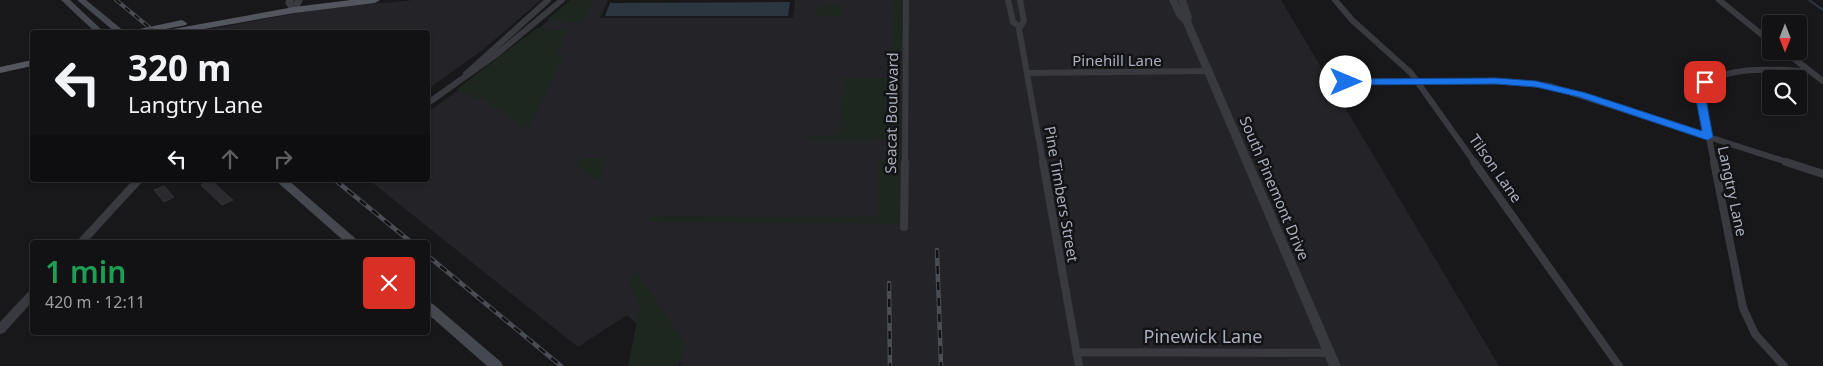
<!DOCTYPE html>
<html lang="en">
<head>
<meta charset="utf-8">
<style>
  body { margin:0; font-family:"Noto Sans",sans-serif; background:#1b1b1d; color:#f1f3f6; height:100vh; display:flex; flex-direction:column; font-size:19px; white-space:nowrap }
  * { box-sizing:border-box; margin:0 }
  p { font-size:16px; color:#9c9ea0 }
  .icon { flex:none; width:28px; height:28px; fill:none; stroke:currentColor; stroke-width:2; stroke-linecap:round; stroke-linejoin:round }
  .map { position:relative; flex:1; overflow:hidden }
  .sheet { position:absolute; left:30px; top:240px; width:400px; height:95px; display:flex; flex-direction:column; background:#121214; border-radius:5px; box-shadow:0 1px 4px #0004,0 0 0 1px #313234 }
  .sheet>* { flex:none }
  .guide { position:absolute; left:30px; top:30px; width:400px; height:152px; border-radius:5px; box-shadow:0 1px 4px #0004,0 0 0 1px #313234; background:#121214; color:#f1f3f6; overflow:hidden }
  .needle { width:32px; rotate:180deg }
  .buttons { position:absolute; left:1762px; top:15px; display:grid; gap:10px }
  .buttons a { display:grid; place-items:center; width:45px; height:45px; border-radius:5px; background:#121214; box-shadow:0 1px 4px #0004,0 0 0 1px #313234; font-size:25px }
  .pin { position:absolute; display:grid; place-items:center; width:42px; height:42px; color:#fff; margin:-21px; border-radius:10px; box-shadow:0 2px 8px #0006 }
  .me { position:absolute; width:55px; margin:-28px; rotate:90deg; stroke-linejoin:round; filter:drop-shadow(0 0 4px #0008) }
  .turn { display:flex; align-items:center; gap:18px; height:105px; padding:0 15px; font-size:22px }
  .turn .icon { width:65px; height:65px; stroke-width:2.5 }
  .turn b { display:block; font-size:35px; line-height:42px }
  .lanes { display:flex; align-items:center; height:48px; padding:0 15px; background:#0003; justify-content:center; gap:25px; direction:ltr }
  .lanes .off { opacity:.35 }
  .round { display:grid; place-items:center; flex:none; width:52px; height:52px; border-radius:5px; background:#1b1b1d }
  .headline { display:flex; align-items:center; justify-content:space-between; height:85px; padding:0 15px }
  h1 { font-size:30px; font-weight:600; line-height:38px; color:#1e9e55 }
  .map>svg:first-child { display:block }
  .built { fill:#242428 }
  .green { fill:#1d261f }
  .water { fill:#2c3640 }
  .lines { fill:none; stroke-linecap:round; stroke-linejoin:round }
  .stream { stroke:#2c3640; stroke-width:2 }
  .building { fill:#2b2b2f; stroke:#323237 }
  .minor-far1 { stroke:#393940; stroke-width:6 }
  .minor { stroke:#393940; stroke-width:8 }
  .tertiary { fill:#393940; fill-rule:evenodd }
  .secondary { fill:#464850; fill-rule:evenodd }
  .primary { fill:#54565f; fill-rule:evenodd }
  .rail-far1-casing { stroke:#4b4d55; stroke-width:4 }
  .rail-casing { stroke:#4b4d55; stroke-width:4.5 }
  .rail-far1 { stroke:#131316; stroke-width:2; stroke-dasharray:6; stroke-linecap:butt }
  .rail { stroke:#131316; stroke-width:2.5; stroke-dasharray:8; stroke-linecap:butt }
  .route { fill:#1a73e8; stroke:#114b97 }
  .labels { text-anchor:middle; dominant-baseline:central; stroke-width:5; stroke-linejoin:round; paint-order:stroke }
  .street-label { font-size:15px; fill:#a9aebc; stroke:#131316 }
  .near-street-label { font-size:18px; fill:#a9aebc; stroke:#131316 }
</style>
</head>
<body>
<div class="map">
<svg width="1823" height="366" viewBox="0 0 1823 366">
  <rect width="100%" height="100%" fill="#18181b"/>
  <!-- built -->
  <path class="built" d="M413,0H541L480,52L428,89V32H196L311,10Z
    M573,0H608L600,18H793L795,0H1281L1499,366H682L627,315L578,347L369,180H428V112L505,57Z"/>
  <!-- green -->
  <path class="green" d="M570,0H594L582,23L547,20Z
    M894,0H902L900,224L649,222L650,216L879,217V160H894V155L899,154V139L808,140V136L840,135L844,78H893Z
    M821,5H842L841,16H818L816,14L818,7Z
    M537,28L574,32L567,33L556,53L564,54L528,130L480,97L475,99L457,89Z
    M584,158H607L599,181L576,166L577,161Z
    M635,269L686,344L678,366H628L640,306L630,283Z"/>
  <!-- water -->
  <path class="water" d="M790,2L788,16H605L610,3Z"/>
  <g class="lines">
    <!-- stream -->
    <path class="stream" d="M1809,0L1823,10"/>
  </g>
  <!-- building -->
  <path class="building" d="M211,180L228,196L233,200L222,205L201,185Z
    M164,186L174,197L164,202L154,190Z"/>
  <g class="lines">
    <!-- minor-far1 -->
    <path class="minor-far1" d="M1008,0L1013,22L1019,26
      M1020,0L1024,21L1019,29L1043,163
      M1335,0L1352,20L1411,73L1475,163
      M1719,0L1771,42
      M1784,51L1823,81
      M1027,73L1207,71
      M466,74L548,0
      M1346,82L1496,81L1550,86L1790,163
      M428,103L497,54L562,0
      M905,163L906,0
      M1714,163L1700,94L1704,83C1736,65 1773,70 1808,71"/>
    <!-- minor -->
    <path class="minor" d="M1043,162L1079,366
      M1474,162L1619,366
      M1714,162L1743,308L1755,334L1784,366
      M1786,162L1823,174
      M904,227L905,162
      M1076,352L1329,353"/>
    <!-- tertiary -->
    <path class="tertiary" d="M286,0H294L293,4L295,0H303L297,12H291L285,3Z
      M1169,0H1177L1181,9L1178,0H1186L1192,17L1191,21L1341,366H1329L1183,23L1177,17Z
      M133,180H144L87,242H76Z
      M32,291V302L4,333L0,334V322L28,292Z"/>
    <!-- secondary -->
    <path class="secondary" d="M61,0H70L104,32H95Z
      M77,0H86L125,32H115Z
      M275,180H288L356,239L358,242H345Z
      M428,302L433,304L501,362L503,366H487L428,314Z"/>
    <!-- primary -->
    <path class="primary" d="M351,0H380L375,3L294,13L187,32H168L173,29L294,7Z
      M182,20L187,23L186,25L151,32H134L135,30Z
      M32,60V66L0,73V67Z"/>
    <defs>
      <path id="rail-far1" d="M116,0L155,32"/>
      <path id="rail" d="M335,180L411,242
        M937,250L941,366
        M428,256L561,366
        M889,283L890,366"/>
    </defs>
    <!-- rail-far1 casing -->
    <use href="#rail-far1" class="rail-far1-casing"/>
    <!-- rail casing -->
    <use href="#rail" class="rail-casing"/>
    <!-- rail-far1 -->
    <use href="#rail-far1" class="rail-far1"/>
    <!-- rail -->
    <use href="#rail" class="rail"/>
  </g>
  <!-- route -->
  <path class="route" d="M1496,78L1536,81L1586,93L1702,131L1695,94L1702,80H1709L1710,82L1705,94L1713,137L1708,140L1704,139L1579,97L1536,87L1496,84L1346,85L1341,82L1346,79Z"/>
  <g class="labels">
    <!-- street labels -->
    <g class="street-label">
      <text x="1117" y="60">Pinehill Lane</text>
      <text transform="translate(891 113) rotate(-89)">Seacat Boulevard</text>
      <text transform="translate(1496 168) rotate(55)">Tilson Lane</text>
      <text transform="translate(1275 188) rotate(67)">South Pinemont Drive</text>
      <text transform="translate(1733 191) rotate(78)">Langtry Lane</text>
      <text transform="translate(1062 194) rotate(80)">Pine Timbers Street</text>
    </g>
    <!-- near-street labels -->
    <g class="near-street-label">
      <text x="1203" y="336">Pinewick Lane</text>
    </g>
  </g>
</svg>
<div class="buttons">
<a><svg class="needle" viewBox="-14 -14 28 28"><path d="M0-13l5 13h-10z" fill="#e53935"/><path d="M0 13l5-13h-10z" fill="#9c9ea0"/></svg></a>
<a><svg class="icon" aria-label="search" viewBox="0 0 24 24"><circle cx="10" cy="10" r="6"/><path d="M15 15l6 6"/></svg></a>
</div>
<div class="pin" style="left:1705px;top:82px;background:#d93025"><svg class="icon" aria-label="arrive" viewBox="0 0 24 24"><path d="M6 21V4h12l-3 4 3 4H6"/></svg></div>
<svg class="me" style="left:1346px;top:82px" viewBox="-20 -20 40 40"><circle r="19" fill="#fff"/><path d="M0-13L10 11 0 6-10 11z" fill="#1a73e8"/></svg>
<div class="guide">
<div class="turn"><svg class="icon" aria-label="left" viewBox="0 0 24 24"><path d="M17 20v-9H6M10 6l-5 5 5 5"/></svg><div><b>320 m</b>Langtry Lane</div></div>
<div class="lanes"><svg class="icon" aria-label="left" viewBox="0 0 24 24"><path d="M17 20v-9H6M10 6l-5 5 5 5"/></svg><svg class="icon off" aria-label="ahead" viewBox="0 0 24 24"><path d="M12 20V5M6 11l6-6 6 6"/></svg><svg class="icon off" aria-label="right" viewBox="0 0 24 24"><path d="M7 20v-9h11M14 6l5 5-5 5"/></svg></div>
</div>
<section class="sheet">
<div class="headline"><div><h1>1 min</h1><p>420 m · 12:11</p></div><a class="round" style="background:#d93025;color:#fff"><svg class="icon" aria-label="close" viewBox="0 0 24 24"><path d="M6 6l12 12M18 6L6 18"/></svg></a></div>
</section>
</div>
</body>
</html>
